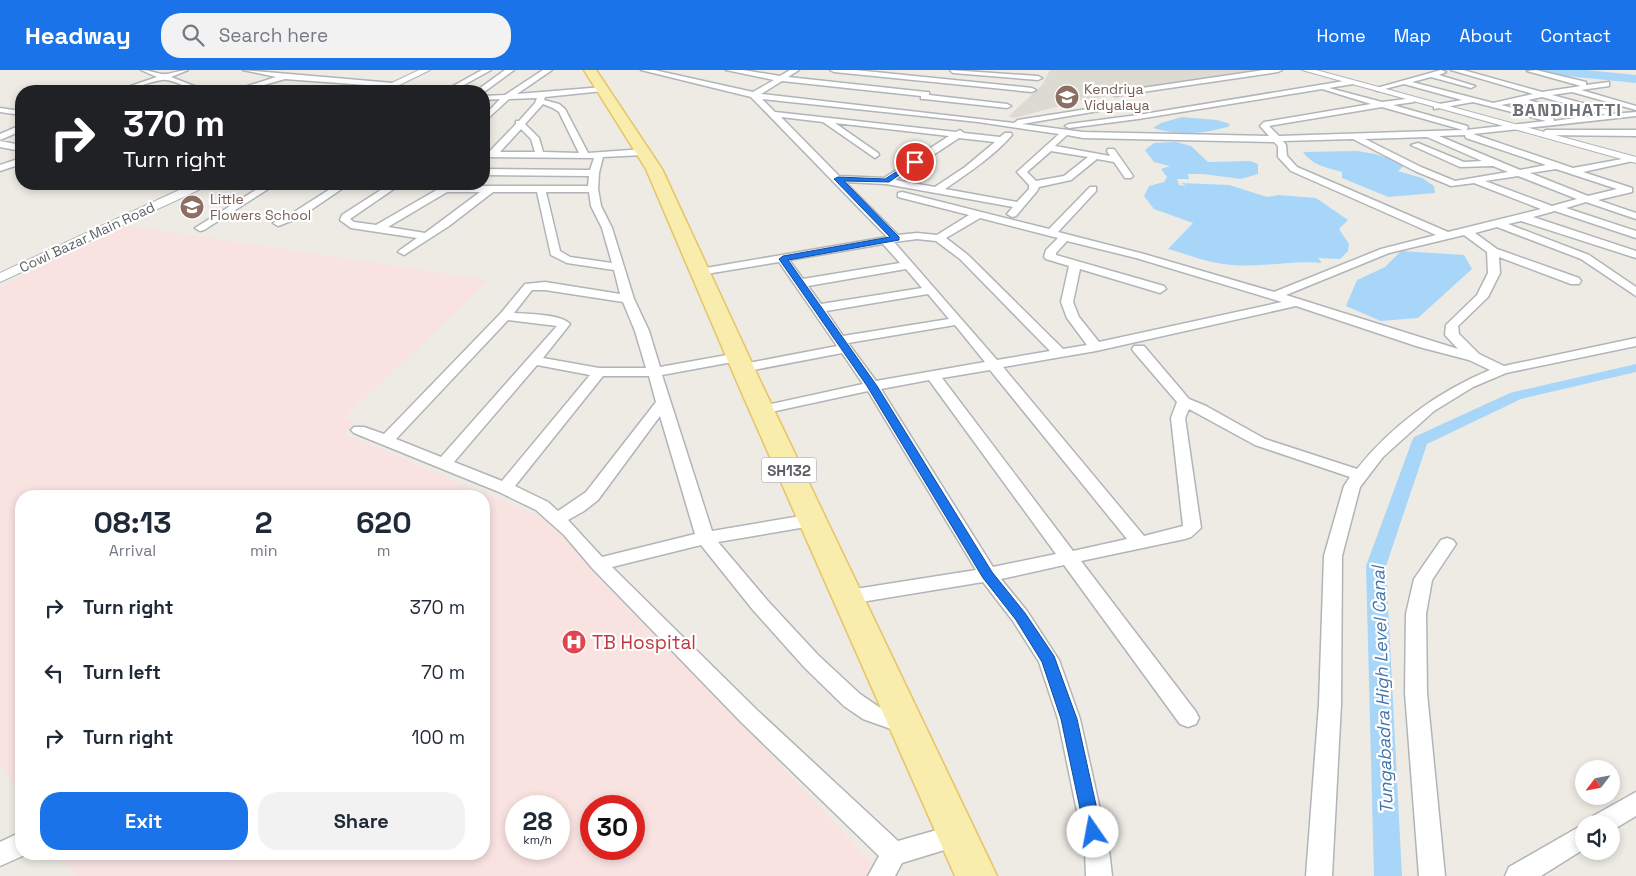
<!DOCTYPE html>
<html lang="en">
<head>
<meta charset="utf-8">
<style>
  body { margin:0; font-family:"Space Grotesk",sans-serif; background:#f2f2f3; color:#1f2937; height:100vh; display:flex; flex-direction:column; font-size:19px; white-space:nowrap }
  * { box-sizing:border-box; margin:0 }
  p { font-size:16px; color:#747a83 }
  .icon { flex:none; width:28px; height:28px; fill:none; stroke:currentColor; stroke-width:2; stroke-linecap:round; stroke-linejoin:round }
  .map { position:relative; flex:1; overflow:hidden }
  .details { position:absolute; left:15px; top:420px; width:475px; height:370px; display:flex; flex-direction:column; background:#fff; border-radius:20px; box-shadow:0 2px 8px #0003 }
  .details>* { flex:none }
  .guide { position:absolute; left:15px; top:15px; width:475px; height:105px; border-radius:20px; box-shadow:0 2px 8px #0003; background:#202124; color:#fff; overflow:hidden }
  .needle { width:32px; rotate:238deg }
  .fabs { position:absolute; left:1575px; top:690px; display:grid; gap:10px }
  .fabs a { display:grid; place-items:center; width:45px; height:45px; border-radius:50%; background:#fff; box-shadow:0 2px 8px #0003; font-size:25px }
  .speed { position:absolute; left:505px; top:725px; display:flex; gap:10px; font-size:25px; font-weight:700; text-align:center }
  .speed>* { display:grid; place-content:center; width:65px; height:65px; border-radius:50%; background:#fff; box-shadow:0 2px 8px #0003; line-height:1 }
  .speed small { font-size:12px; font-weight:400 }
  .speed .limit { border:8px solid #d22; background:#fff; color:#111 }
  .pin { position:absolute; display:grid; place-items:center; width:42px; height:42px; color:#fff; margin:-21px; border:2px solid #fff; border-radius:50%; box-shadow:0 1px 5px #0007 }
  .me { position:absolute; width:55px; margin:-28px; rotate:348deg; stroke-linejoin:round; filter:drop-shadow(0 0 4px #0008) }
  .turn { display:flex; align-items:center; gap:18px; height:105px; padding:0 25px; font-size:22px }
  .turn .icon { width:65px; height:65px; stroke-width:2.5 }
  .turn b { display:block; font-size:35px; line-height:42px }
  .eta { display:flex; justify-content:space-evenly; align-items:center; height:85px; text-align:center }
  .eta b { font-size:30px; font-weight:800; line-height:35px }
  .primary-button { display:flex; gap:10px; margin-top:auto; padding:10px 25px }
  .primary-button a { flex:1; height:58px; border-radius:20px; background:#1a73e8; color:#fff; font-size:20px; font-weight:800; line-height:58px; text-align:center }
  .primary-button a+a { background:#f2f2f3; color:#1f2937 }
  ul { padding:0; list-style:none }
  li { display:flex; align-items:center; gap:15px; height:65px; padding:0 25px }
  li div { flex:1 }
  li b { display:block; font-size:19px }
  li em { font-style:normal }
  header { display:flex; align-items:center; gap:30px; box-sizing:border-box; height:70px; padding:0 25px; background:#1a73e8; color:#fff }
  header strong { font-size:24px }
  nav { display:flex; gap:28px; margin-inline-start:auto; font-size:18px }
  .search { width:350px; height:45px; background:#f2f2f3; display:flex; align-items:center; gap:12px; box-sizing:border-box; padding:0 18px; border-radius:20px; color:#747a83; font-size:19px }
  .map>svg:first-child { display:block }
  .education { fill:#dddad2 }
  .medical { fill:#f9e3e1; fill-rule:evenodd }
  .water { fill:#a8d6f9 }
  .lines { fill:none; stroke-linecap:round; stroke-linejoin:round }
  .canal { fill:#a8d6f9; fill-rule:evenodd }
  .river { fill:#a8d6f9; fill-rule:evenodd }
  .minor-casing { stroke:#b1b4b8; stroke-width:3 }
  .tertiary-casing { stroke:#b1b4b8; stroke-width:2 }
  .primary-casing { stroke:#e8c363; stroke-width:3 }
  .minor { fill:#fff; fill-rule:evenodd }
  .tertiary { fill:#fff; fill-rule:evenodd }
  .primary { fill:#f9edad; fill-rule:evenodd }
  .route { fill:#1a73e8; stroke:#114b97 }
  .labels { text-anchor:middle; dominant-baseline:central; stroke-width:4.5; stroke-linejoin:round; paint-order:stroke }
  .far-education-label { font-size:14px; fill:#785e54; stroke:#fff; text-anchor:start }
  .far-street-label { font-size:14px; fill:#5c5f64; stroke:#fff }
  .shield { fill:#fff; stroke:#8d8f92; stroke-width:1 }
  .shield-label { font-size:15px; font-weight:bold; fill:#5c5f64 }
  .far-district-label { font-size:18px; font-weight:bold; letter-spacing:1px; fill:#6d7175; stroke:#fff }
  .water-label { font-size:18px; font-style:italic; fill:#4677aa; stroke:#fff }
  .near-health-label { font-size:19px; fill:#be3a42; stroke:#fff; text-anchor:start }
</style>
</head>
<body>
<header>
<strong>Headway</strong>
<div class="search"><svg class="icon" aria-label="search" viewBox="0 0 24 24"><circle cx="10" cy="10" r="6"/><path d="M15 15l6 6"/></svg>Search here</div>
<nav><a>Home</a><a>Map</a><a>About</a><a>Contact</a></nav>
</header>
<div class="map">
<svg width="1636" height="806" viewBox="0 0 1636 806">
  <rect width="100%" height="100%" fill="#edebe4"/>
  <!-- education -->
  <path class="education" d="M1050,0H1285L1083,30L1014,48L1009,46L1042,15Z"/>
  <!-- medical -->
  <path class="medical" d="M125,155L489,210L345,347L356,353L344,364L549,450L873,794L866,806H77L62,784H484V426H21V725L0,694V216ZM516,736H559V779H516ZM591,736H634V779H591Z"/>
  <!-- water -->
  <path class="water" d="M1182,47L1217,50L1230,54L1228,57C1200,64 1182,66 1153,58L1161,53Z
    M1176,72L1191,76L1208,92L1250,91L1258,94V104L1241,109L1203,104H1188L1189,109H1177L1179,115L1186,116L1181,113L1229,115L1267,127L1278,125L1316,128L1348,150L1339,159L1349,174L1348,181L1340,189L1318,188L1322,193C1289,190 1257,199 1224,194C1206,192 1186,184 1168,179L1193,153L1154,139L1144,126L1149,116L1164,112L1167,107L1161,99L1170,96L1154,92L1145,80L1154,73Z
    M1357,81L1375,84L1406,94L1398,101L1422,108L1434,116L1435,123L1388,127L1342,108V102C1326,97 1313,96 1303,82Z
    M1401,181L1464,185L1472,199L1418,248L1381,251L1346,236L1357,210L1385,197Z"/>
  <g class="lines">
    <!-- canal -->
    <path class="canal" d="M1636,294V302L1521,329L1427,374L1386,496L1402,806H1374L1366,496L1412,371L1414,367L1510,323Z"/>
    <!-- river -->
    <path class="river" d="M1540,0H1586L1636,5V13L1547,4Z"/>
    <defs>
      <path id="minor" d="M141,0C149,0 155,3 162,4C169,5 180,0 188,0L171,7L207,21C191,22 173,8 162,10C146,12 133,21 116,21L157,7Z
        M243,0L393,13L397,15L393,17L285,9L243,21H232L276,7Z
        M482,0H491L453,21H444Z
        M505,0H514L484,22L476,21Z
        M543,0H552L517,24L603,17L607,19L603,21L545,27L544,30L559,34L565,39L588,83L644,79L648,82L644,85L603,87L599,103L598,119L601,136L612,158L634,229L649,261L660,297L738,283L745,287L738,291L662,305L712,461L812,444L818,446L821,450L818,454L812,456L718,472L767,530L818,585L860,624L879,637L913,649L916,655L913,661L905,664L863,649L844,636L804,597L753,540L701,475L612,497L757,640L898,771L958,754L967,757L970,765L967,773L902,793L895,806H868L879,786L741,652L592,498L564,465L536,440L499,422L354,363L351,360L354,357H364L384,364L501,243L525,214L545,212L620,224L614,200L567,193L551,185L537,122H493L449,156L404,185L398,182L400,180L417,168L351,158L340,150L342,145L390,114H401L350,149L354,152L376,155L447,114H458L456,116H588L589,106L484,105V99L590,100L594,88L484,87V81H490L516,54V51H519L535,33L537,28L509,29L484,52V46L500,29L484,30V26L505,25ZM543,34L553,38L559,42L579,83L543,82L539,68L525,54ZM521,59L531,69L535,82H500ZM447,122H480L425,163L388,157ZM546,122H589L591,136L602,158L612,193L570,187L560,181ZM532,220H545L623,232L635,261L646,298H599L543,288L570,254C561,244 528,244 514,243ZM508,250L557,256L441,387L396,369ZM537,295L590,305L502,411L454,392ZM603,306H649L656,332L586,422L558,441L548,432L515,416ZM660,346L695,464L602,487L568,450L584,441L598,430Z
        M641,0H654L753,22L774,10L726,0H743L780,6L790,0H799L788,7L926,22H929V25L1007,34L1011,36L1007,38L924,29H921V26L782,11L761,24L1014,53L1018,50L1119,34V38H1116L1022,54L1083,62L1269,66L1260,56L1264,52L1371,34L1322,19L1138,49L1069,58L1065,56L1069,54L1138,45L1350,10L1354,12L1353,14L1329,18L1382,32L1414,28V32L1393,35L1467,56L1468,58L1466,60L1546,51L1473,32L1434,39V35L1462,30L1404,14L1377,21L1373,19L1441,0L1446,2L1439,5L1475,16L1471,18L1431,7L1412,12L1493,33L1533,24L1451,0H1463L1542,22L1581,16L1527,1L1536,0L1586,12V15L1609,12V16L1581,20L1636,36V40L1572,22L1552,25L1612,41V44L1636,42V46L1473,64L1573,98L1633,87V91L1583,102L1632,118V122L1598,130L1636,143V149L1586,132L1566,138L1636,161V168L1555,141L1533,147L1636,181V188L1521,151L1508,154L1589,185L1636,217V226L1581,189L1497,157L1475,163L1497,179L1579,208L1581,211L1579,214H1571L1499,187L1500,203L1488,227L1458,256L1459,264L1479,284L1504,296L1636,268V276L1506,303L1473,317L1434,341L1383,387L1360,417L1342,486L1341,634L1332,806H1306L1319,634L1324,486L1344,416L1350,407L1255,375L1189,339L1185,348L1201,458L1191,467L1185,469L1081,491L1196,642L1199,648L1196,654L1188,657L1180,654L1064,495L1001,509L1027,541L1059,590L1080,649L1109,780L1112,806H1086L1085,780L1058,649L1039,592L1013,551L983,512L849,534L842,532L839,527L842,522L849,520L976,500L868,321L762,344L757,343L755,340L757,337L762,336L863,314L842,283L743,302L738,301L736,298L738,295L837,276L779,192L700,205L694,202L700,199L887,167L751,27ZM1542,27L1606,45L1583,47L1582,45L1528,30ZM762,29L978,52L1059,64L1017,102L1029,115V119L1017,132L945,119C968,103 994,86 1012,65L1011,63H1005L1000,67L964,63L960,60L956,62L775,42ZM1518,32L1575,48L1554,51L1553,48L1501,35ZM1382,37L1463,60L1279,66L1269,56ZM781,47L823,52L875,88L879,85L878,83L835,53L949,66L884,108L839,106ZM1067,65L1083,68L1274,72L1278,76V87L1291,101L1436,165L1381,179L1274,222L1144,184L1058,162L1096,121V117H1090L1049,159L902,122L898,123V127L969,145L937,165L917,163L898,165L845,112L886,114L1013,137L1007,144L1012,147L1016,146L1037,121L1039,117L1071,110L1097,89L1114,92L1125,108H1131L1133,106L1114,79H1108L1107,81L1110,86L1055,76ZM1465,65L1466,68L1546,95L1520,100L1439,66ZM1427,67L1482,91L1464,92L1418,73L1411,75L1460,97L1493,96L1508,102L1455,111L1421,97L1365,69ZM959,68L995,72L965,97L935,117L895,110ZM1353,69L1415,101L1451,116L1474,113L1541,139L1448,162L1297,97L1287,86L1286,75L1283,71ZM1051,81L1088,87L1064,106L1036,111L1027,102ZM1556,99L1617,119L1588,126L1530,103ZM1518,106L1577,129L1552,136L1485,111ZM980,148L1058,168L1046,180L1044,187L1046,189L1069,196L1061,232L1067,248L1087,275L1063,279L968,185L946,168ZM1464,165L1487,182L1488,203L1477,225L1446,255L1445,265L1458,279L1286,225L1389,183ZM917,169L936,171L960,189L1050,281L997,290L894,172ZM1067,171L1136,188L1282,232L1099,272L1079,247L1073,232L1080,199L1160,223L1166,219L1164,216L1056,185V183ZM883,174L900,193L803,209L789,190ZM906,199L922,218L821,234L808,216ZM928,224L949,249L843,266L826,241ZM1296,236L1419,277L1469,290L1490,300C1439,321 1392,355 1357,399L1265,369L1206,336L1189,329L1144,276H1134L1132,279L1134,282L1177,332L1171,348L1183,456L1144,466L1003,297L1096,281ZM955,255L985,292L876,311L848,273ZM990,300L1127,469L1073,481L942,308ZM929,310L1056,484L993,497L881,319Z
        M830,0H855L1032,18L1036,20L1032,22L834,2Z
        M950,0L1038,6L1042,8L1038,10L953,3Z
        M1264,0H1282L1278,2L1115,26L1111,24L1115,22Z
        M0,38L21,41V45L0,42Z
        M21,55V61L0,70V64Z
        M1546,60H1636V66L1543,65L1542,63Z
        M0,71L21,75V81L0,77Z
        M21,88V94L0,101V95Z
        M265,114H276L204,160L200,161L195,158Z
        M338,114H349L299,148L278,156L273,153L291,144Z
        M1447,468L1453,470L1456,474L1432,510L1426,544L1427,623L1445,806H1419L1405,623L1406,544L1414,509L1441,470Z
        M1636,722V746L1611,761V754H1590L1593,746Z
        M1584,754V779L1541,806H1505L1509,797Z
        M21,762V784H27L0,796V772Z"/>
      <path id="tertiary" d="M419,0H430L387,21H375Z
        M1302,0H1316L1636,87V93Z
        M192,114H207L205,117L0,212V203Z"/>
      <path id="primary" d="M584,0H596L662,99L764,319L997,806H955L740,319L646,99Z"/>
    </defs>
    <!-- minor casing -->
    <use href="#minor" class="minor-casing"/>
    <!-- tertiary casing -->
    <use href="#tertiary" class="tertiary-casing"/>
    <!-- primary casing -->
    <use href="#primary" class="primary-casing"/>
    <!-- minor -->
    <use href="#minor" class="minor"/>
    <!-- tertiary -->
    <use href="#tertiary" class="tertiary"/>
    <!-- primary -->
    <use href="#primary" class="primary"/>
  </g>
  <!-- route -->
  <path class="route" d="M913,91L918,92L889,112L844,111L899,167V170L788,190L877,316L992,502L1025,543L1054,586L1077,649L1102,762L1099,767L1093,770L1087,767L1085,762L1061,649L1042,592L1016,550L983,508L867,316L779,189L783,186L890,167L834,109L838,107L885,109Z"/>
  <!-- icons -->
  <defs>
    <symbol id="school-disc" viewBox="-11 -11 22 22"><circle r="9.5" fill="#8d6e63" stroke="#fff"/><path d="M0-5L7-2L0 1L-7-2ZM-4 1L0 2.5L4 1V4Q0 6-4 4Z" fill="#fff"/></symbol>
    <symbol id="hospital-disc" viewBox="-11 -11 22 22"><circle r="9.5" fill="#e0444e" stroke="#fff"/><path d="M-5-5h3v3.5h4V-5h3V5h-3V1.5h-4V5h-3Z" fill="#fff"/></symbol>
  </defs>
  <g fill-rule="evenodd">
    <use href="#school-disc" x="1053" y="13" width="28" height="28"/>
    <use href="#school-disc" x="178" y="123" width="28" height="28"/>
    <use href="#hospital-disc" x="560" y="558" width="28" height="28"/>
  </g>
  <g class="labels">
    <!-- far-education labels -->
    <g class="far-education-label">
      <text x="1084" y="19">Kendriya<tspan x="1084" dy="16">Vidyalaya</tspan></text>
      <text x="210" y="129">Little<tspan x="210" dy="16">Flowers School</tspan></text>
    </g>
    <!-- far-street labels -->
    <g class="far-street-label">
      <text transform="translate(87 167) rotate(-25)">Cowl Bazar Main Road</text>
    </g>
    <!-- shield labels -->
    <rect class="shield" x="761.5" y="387.5" width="55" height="25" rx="4"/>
    <g class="shield-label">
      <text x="789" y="400">SH132</text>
    </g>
    <!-- far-district labels -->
    <g class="far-district-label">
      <text x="1567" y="39">BANDIHATTI</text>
    </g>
    <!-- water labels -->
    <g class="water-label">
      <text transform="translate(1382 620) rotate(-92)">Tungabadra High Level Canal</text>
    </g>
    <!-- near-health labels -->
    <g class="near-health-label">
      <text x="592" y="572">TB Hospital</text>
    </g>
  </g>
</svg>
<div class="fabs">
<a><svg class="needle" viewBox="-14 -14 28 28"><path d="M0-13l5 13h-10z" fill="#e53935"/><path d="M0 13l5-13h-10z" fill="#747a83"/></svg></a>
<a><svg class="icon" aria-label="sound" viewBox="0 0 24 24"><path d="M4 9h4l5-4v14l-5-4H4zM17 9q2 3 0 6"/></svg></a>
</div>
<div class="speed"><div>28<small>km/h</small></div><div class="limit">30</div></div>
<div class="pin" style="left:915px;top:92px;background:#d93025"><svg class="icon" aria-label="arrive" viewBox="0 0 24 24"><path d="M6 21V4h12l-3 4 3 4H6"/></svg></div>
<svg class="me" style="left:1093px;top:762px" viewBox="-20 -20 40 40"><circle r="19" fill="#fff"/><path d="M0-13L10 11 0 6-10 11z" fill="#1a73e8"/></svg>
<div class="guide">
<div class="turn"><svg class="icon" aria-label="right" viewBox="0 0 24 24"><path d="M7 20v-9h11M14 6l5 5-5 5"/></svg><div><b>370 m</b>Turn right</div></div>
</div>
<section class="details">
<div class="eta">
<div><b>08:13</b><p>Arrival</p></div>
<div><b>2</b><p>min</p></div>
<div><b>620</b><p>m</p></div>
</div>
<ul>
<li><svg class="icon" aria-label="right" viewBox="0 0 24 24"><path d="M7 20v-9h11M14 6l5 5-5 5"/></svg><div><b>Turn right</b></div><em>370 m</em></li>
<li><svg class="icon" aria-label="left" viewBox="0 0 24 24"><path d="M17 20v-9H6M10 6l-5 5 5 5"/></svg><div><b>Turn left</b></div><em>70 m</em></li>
<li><svg class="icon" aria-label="right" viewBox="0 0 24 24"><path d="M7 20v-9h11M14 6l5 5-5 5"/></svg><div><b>Turn right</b></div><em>100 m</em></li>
</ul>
<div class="primary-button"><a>Exit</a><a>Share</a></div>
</section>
</div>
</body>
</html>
